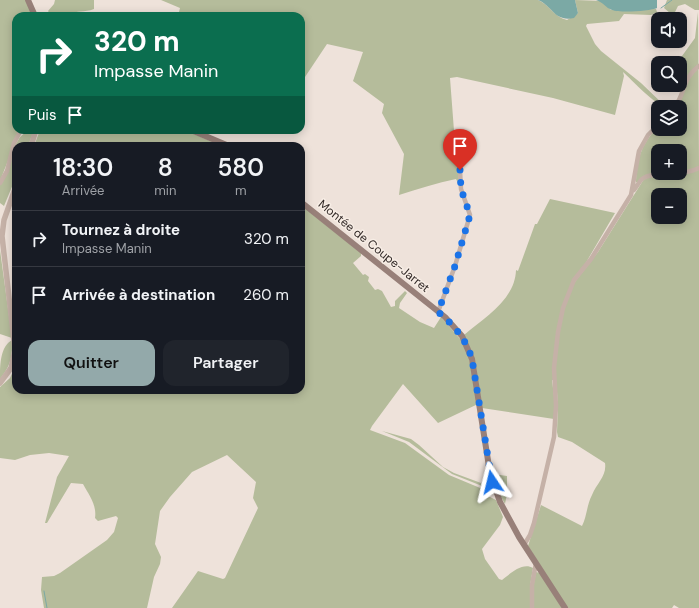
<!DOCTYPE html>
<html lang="fr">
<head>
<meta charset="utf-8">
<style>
  body { margin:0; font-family:"DM Sans",sans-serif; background:#20242c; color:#f1f3f6; height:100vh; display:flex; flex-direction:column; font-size:15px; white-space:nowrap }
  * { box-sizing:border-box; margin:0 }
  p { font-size:13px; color:#9ea1a6 }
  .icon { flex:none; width:22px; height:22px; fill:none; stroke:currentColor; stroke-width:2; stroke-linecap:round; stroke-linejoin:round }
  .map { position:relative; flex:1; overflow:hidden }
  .panel { position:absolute; left:12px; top:142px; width:293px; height:252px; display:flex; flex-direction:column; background:#171b24; border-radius:12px; box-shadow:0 2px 10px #0003 }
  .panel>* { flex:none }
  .hud { position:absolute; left:12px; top:12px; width:293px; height:122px; border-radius:12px; box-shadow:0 2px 10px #0003; background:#0b6e4f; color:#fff; overflow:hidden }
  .fabs { position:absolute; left:651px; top:12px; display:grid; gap:8px }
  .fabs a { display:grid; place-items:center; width:36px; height:36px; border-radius:8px; background:#171b24; box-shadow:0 2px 10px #0003; font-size:20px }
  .pin { position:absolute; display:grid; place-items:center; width:34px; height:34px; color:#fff; margin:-41px -17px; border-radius:50% 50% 50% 0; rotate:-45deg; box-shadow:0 0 4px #0007 }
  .pin .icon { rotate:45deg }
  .me { position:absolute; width:44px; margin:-22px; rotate:350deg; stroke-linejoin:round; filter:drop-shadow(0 0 3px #0008) }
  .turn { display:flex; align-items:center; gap:14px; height:84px; padding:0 16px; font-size:18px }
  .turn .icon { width:52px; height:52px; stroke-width:2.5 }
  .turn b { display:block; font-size:28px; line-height:34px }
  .then { display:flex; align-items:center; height:38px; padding:0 16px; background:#0003; gap:8px; font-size:15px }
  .eta { display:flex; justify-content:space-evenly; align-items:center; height:68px; text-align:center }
  .eta b { font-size:24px; font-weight:600; line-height:28px }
  .button { display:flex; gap:8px; margin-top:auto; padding:8px 16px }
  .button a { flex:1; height:46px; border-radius:12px; background:#93a9aa; color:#111; font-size:16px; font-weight:600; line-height:46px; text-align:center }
  .button a+a { background:#20242c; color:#f1f3f6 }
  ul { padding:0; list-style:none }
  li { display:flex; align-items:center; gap:12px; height:56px; padding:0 16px; border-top:1px solid #363941 }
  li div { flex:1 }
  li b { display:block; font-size:15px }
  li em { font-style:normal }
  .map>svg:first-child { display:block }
  .green { fill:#b5bc9b; fill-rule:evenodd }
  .water { fill:#7ba9a5 }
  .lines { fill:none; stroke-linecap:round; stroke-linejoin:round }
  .stream { stroke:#7ba9a5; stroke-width:1 }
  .minor { stroke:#c5b1a7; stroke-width:4.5 }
  .tertiary { stroke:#c5b1a7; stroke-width:5.5 }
  .secondary { stroke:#988079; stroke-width:6 }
  .route { stroke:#1a73e8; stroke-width:7; stroke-dasharray:0 12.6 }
  .labels { text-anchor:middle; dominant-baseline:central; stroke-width:3; stroke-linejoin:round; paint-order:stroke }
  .street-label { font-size:12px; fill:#322927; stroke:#f7ede5 }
</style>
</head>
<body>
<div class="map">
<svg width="699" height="608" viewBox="0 0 699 608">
  <rect width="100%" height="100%" fill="#eee2da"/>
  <!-- green -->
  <path class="green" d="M0,0H26L33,16H16V130H20L0,181Z
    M55,0H94V9C84,13 77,9 69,16L50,14L48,11L54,4Z
    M161,0H538C549,4 554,17 567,20L578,13L575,0L602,1L611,10L656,9L657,12L651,15L624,14L619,21L587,24L586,26L595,44L601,51L641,83L666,107C657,107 631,79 623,72L624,76L615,115L553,98L457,77L450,78L455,144H458L460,166L458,169L459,181L458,183L456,179C437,183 418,189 399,195L404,154L382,113L384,104L353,81L363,52L327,44L301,83V16H178L180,8Z
    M667,0H699V10H695L685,4L678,6L675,12L670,13L664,8Z
    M698,12L699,167L680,173V151H658V173L651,174L638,183L636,182C637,159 641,144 658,127V129H680V107H676L685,86L680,84L679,63L682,56L695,38Z
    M28,130H34L28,146H16V177L4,206L0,203V185L14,147L20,137Z
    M40,130H184L222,146H34Z
    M699,169V608H679L674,605L672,608H567L528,546L541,505L582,526C587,516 587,504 592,495C597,483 607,476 605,463L572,442L558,437L557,432L558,404L556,381L552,380L554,396V419L482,408L475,361L464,335C485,317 515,300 516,270L518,271L535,224H537L550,199L615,213L574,283L598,252L644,179C662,172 682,179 699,169ZM658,195H680V217H658Z
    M301,205L361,253V256L353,263L363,275L365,274L369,277L368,281L375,290L378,289L382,291L391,307L395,306V301L405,291L407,293L400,303L399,308L420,322L434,328L441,317L461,340L468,353L478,404L438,423L403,384L372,426L370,430L405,443L449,475L485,490L486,495L496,500L503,517L500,525L482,549L485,559L499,579L502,580C510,574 522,562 533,568L530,586V608H172L198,571L223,579L225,578L258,508L253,498L256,482L227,455L192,472L170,497L160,511L155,544L161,557L160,564L154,577L147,608H44L41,590L42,577L54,576L60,573L107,540L114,532L118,518L116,516L98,521L95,518C97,505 89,495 83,484L71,483L47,523H45L57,477L69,456L49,453L30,455L15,460L0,458V387L10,378L16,365V390H301Z
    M0,250L12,338L0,334Z
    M12,340C13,356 10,367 0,379C0,365 0,347 12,340Z
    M382,431L411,439L419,445L443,467L454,473L481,483L482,486L452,474L409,442Z
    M493,474L507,476V494L505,504L494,484Z
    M536,572L540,573L562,608H534L533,588Z"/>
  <!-- water -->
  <path class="water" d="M538,0H575L578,13L574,18C554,22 553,6 538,0Z
    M596,0H657V8C651,11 620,13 612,10C606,8 603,2 596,0Z"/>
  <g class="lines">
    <!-- stream -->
    <path class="stream" d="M661,8L672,0
      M44,591L47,608"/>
    <!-- minor -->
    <path class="minor" d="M675,107C686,91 682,79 699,66
      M0,183L7,171L14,143L21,130
      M634,190C637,186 639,182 642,179C654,170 683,177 699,168
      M438,312L455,266L470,215L461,189L460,170
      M524,545L530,535L534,523L554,437L556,406L554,368L558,332L563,308L574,280L591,259L631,195L639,151L648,135L658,125
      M532,608V585L536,563"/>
    <!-- tertiary -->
    <path class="tertiary" d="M31,146L36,130
      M0,383L11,368L15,350L2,236L4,220L16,186"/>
    <!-- secondary -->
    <path class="secondary" d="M28,0L35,16
      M191,130L229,146
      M301,202L445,317L462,336L472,359L490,473L500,502L519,537L565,608"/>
  </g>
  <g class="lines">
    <!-- route -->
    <path class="route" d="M460,170L461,189L470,215L455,266L438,312C454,325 466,339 472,359L492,482"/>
  </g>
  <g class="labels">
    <!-- street labels -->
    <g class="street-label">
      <text transform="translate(374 246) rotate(39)">Montée de Coupe-Jarret</text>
    </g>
  </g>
</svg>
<div class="fabs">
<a><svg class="icon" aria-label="sound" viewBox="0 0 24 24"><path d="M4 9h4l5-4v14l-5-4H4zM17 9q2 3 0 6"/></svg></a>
<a><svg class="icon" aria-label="search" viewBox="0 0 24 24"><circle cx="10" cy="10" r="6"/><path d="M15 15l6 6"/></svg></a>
<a><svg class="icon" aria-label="layers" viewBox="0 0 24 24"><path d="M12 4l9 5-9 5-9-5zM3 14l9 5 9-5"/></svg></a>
<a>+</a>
<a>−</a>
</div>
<div class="pin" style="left:460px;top:170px;background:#d93025"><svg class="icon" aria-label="arrive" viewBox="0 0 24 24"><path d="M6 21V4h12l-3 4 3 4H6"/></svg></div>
<svg class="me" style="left:492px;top:482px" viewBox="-20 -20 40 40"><path d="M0-17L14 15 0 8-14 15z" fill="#1a73e8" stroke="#fff" stroke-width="4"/></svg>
<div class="hud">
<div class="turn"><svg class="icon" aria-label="right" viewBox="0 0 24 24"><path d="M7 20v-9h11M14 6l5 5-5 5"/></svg><div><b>320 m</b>Impasse Manin</div></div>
<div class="then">Puis<svg class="icon" aria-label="arrive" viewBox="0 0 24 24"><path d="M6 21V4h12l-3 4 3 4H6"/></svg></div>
</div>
<section class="panel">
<div class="eta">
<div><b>18:30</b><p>Arrivée</p></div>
<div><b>8</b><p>min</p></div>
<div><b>580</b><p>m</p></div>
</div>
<ul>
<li><svg class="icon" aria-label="right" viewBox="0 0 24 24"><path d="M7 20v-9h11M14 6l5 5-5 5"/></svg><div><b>Tournez à droite</b><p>Impasse Manin</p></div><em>320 m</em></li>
<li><svg class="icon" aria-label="arrive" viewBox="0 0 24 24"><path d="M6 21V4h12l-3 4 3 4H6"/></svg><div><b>Arrivée à destination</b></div><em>260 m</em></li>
</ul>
<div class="button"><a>Quitter</a><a>Partager</a></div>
</section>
</div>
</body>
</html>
